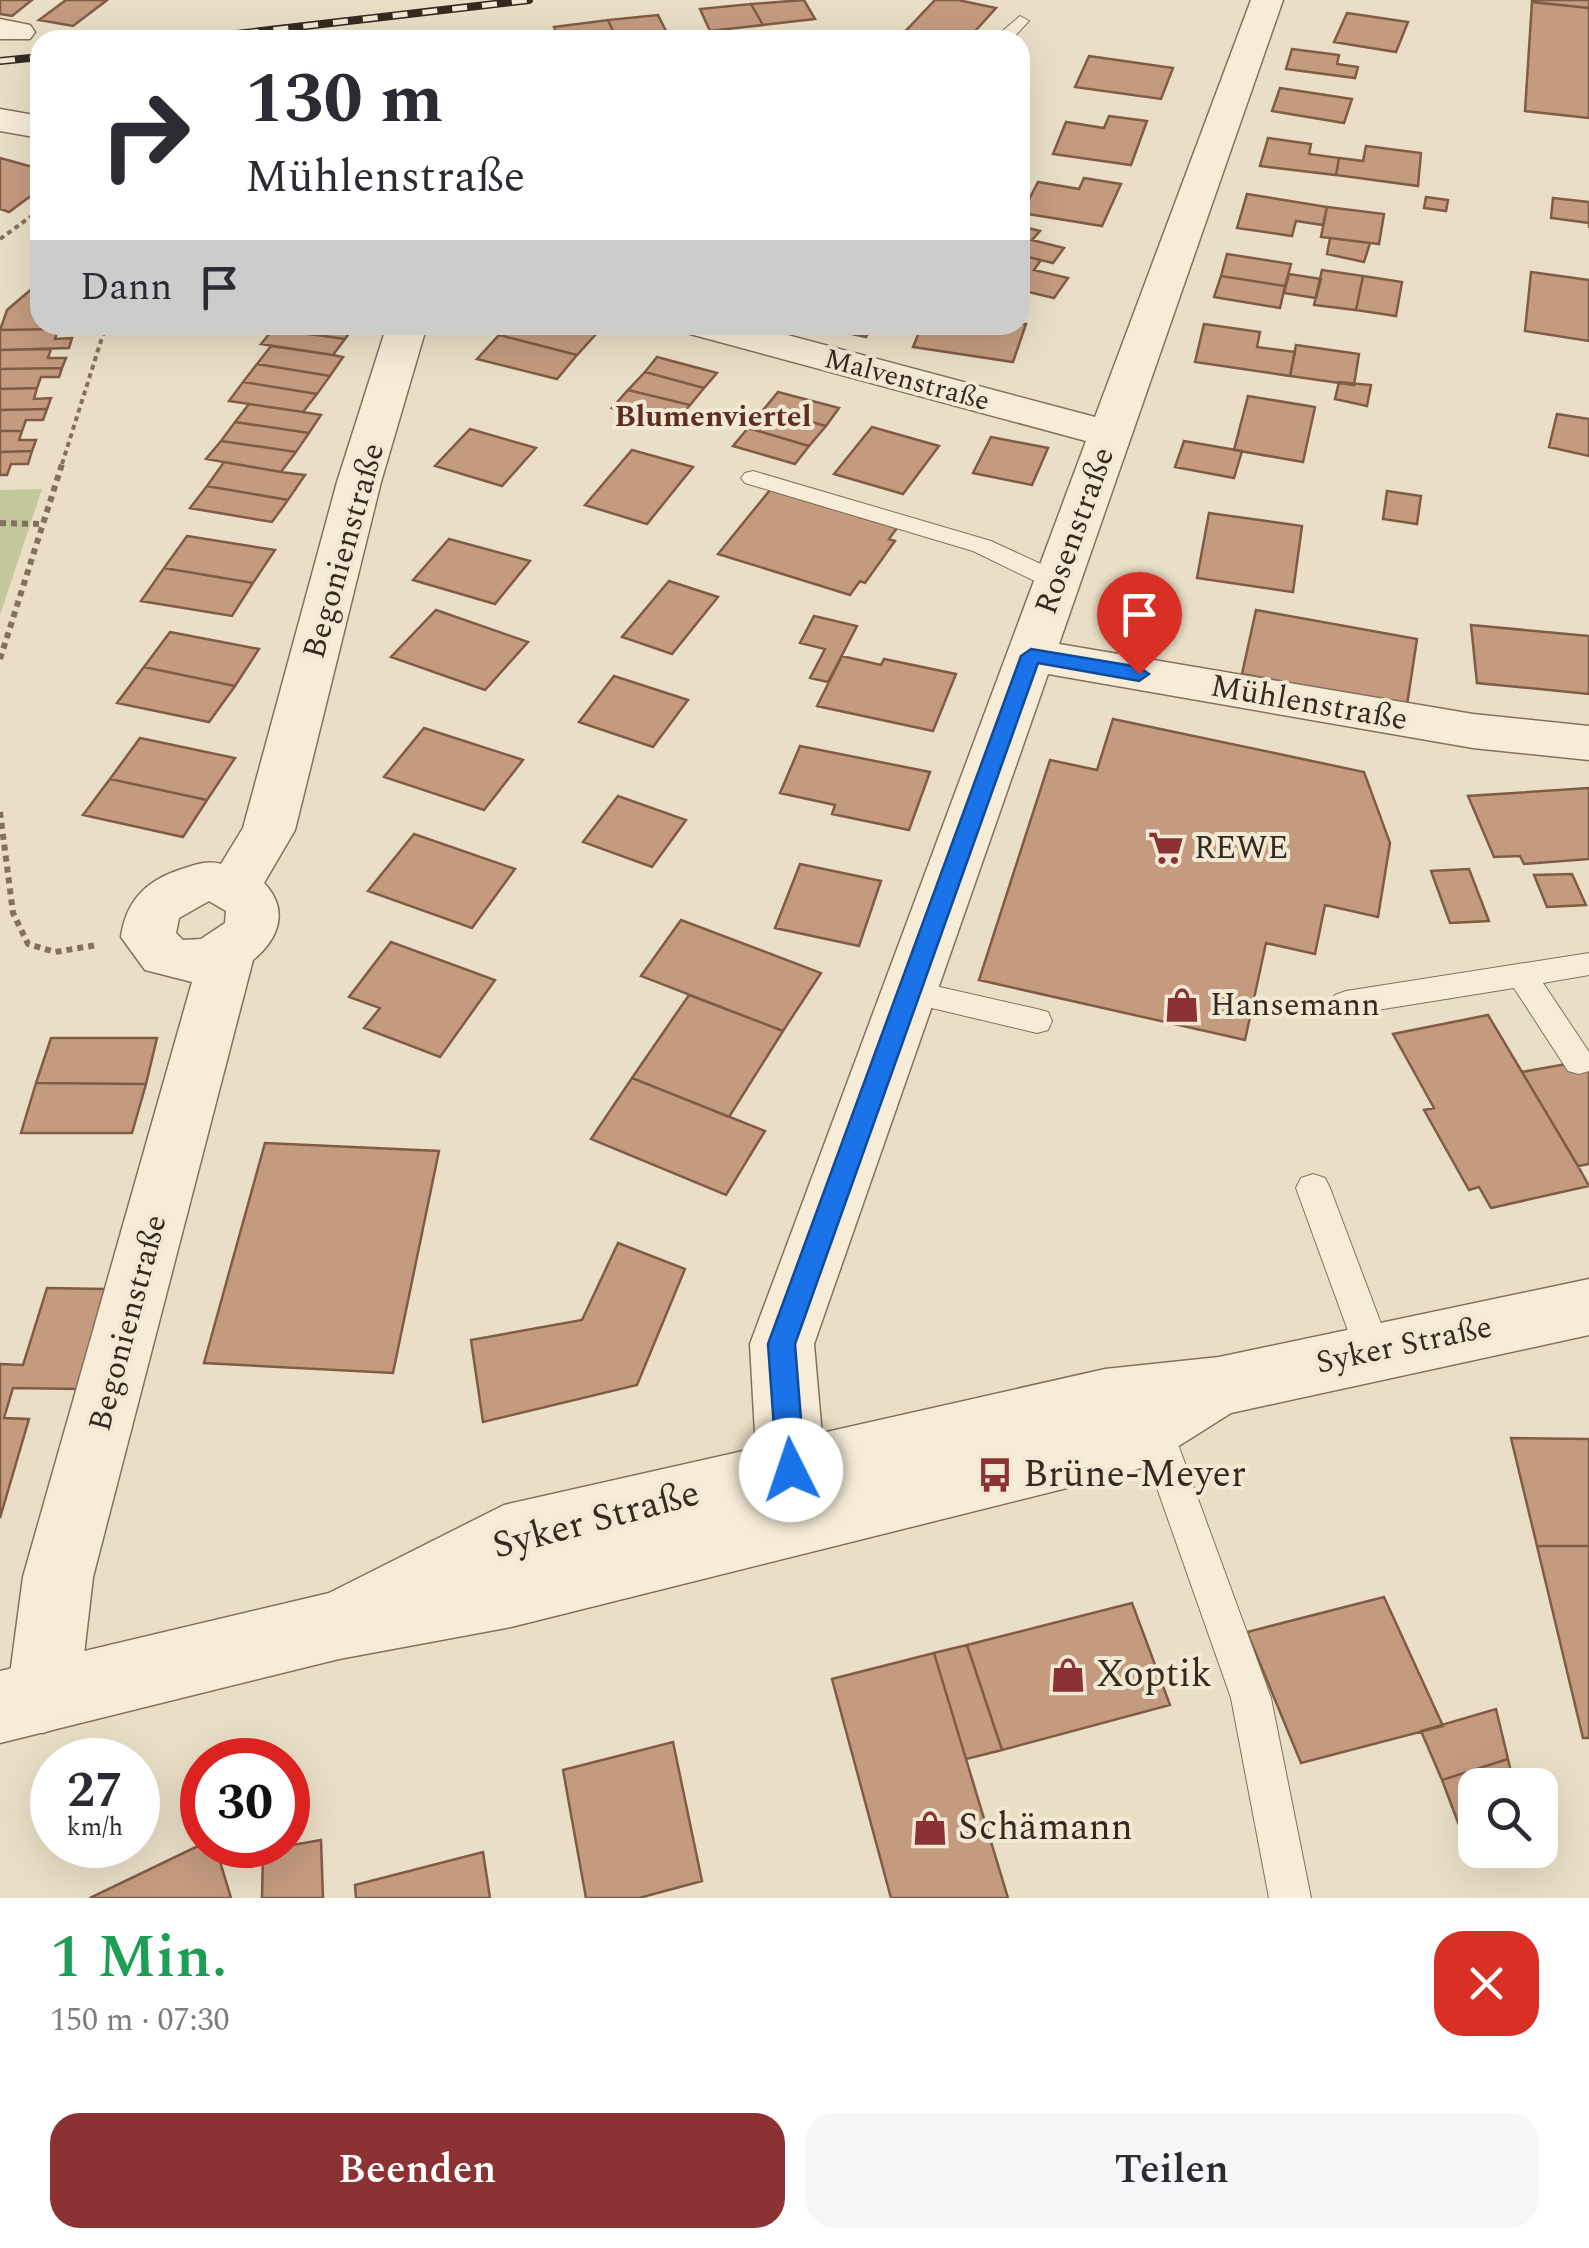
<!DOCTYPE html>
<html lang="de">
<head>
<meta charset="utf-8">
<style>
  body { margin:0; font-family:Spectral,serif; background:#f7f7f7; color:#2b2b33; height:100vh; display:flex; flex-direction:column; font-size:38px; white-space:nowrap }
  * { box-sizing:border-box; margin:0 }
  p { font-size:32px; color:#7c7c81 }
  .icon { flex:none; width:55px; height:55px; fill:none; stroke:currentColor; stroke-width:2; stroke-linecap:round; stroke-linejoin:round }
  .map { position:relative; height:1898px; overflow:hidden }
  .side { display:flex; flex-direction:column; background:#fff; flex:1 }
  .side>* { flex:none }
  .guide { position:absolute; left:30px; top:30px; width:1000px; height:305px; border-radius:30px; box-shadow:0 10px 40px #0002; background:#fff; color:#2b2b33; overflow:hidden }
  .buttons { position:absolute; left:1458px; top:1768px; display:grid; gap:20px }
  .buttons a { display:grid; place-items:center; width:100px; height:100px; border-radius:20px; background:#fff; box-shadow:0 10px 40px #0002; font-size:50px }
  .speed { position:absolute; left:30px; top:1738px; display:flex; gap:20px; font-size:50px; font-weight:700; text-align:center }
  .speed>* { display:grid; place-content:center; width:130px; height:130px; border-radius:50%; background:#fff; box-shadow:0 10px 40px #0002; line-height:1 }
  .speed small { font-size:25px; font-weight:400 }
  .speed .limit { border:15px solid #d22; background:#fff; color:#111 }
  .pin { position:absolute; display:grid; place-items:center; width:85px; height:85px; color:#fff; margin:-102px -42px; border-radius:50% 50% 50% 0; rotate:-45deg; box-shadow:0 0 10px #0007 }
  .pin .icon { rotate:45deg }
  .me { position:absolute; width:110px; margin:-55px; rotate:356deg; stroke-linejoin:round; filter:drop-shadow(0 0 8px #0008) }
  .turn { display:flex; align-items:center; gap:35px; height:210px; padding:0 50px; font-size:45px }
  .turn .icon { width:130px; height:130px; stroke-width:2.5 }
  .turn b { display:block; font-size:70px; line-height:85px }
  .then { display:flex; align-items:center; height:95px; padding:0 50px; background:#0003; gap:20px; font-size:38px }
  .round { display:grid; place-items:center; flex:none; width:105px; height:105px; border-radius:30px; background:#f7f7f7 }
  .head { display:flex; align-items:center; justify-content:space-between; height:170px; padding:0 50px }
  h1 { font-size:60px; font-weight:600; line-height:75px; color:#1e9e55 }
  .action { display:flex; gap:20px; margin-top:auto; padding:20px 50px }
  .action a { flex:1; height:115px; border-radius:30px; background:#8d3234; color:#fff; font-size:40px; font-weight:600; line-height:115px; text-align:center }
  .action a+a { background:#f7f7f7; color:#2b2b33 }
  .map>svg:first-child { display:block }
  .green { fill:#c3c79a }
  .building { fill:#c59b7f; stroke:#815c45; stroke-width:2.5 }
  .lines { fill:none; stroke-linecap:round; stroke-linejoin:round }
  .service-casing { stroke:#84715d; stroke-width:2 }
  .minor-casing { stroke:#84715d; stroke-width:3 }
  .tertiary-casing { stroke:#84715d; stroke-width:3 }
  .path-far1 { stroke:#84715d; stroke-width:4; stroke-dasharray:5 4; stroke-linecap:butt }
  .path { stroke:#84715d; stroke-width:6; stroke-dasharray:6 5; stroke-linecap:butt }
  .service { fill:#f6ecd8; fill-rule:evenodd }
  .minor { fill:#f6ecd8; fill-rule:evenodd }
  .tertiary { fill:#f6ecd8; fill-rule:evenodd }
  .rail-casing { stroke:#352a20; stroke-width:8 }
  .rail { stroke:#f2e9d4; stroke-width:5; stroke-dasharray:15; stroke-linecap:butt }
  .route { fill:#1a73e8; stroke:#114b97; stroke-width:2.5 }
  .labels { text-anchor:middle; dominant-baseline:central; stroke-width:8; stroke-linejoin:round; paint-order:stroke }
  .far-street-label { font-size:28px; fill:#352a20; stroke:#f2e9d4 }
  .far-neighbourhood-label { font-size:30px; font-weight:bold; fill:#5e2e23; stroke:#f2e9d4 }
  .street-label { font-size:32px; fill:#352a20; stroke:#f2e9d4 }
  .poi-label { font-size:32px; fill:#352a20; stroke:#f2e9d4; text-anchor:start }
  .near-poi-label { font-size:38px; fill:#352a20; stroke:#f2e9d4; text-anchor:start }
  .near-street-label { font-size:38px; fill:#352a20; stroke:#f2e9d4 }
</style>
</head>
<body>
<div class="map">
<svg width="1589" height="1898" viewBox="0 0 1589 1898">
  <rect width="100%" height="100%" fill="#eadfc6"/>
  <!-- green -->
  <path class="green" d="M42,489L0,615V490Z"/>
  <!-- building -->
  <path class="building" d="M0,0H32L12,16L0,14Z
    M66,0H100L106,1L73,26L39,20Z
    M804,0L815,19L763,25L751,4Z
    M935,0H958L996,8L967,40H897Z
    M1532,0H1589V8L1532,2Z
    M1532,2L1589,8V118L1525,111Z
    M751,4L763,25L710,31L700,9Z
    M1347,13L1408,22L1396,52L1334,42Z
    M658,15L669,37L617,40L608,20Z
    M608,20L617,40H560L554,27Z
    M1292,49L1339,55L1337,64L1358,67L1355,78L1286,69Z
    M1089,56L1173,68L1161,99L1075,87Z
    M1280,88L1352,99L1344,123L1272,111Z
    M1109,116L1147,121L1131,165L1053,154L1066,122L1104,128Z
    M1268,138L1311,144L1309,154L1339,158L1336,175L1260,166Z
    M1366,146L1421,153L1418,186L1336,175L1339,158L1363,161Z
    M0,158L40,169V189L9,212L0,209Z
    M1084,178L1121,184L1102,226L1022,213L1038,182L1079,189Z
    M1247,194L1327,207L1323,225L1296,221L1292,236L1237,228Z
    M1426,197L1448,200L1446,211L1424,208Z
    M1553,198L1589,202V228V223L1551,218Z
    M1327,207L1384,214L1379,244L1321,237Z
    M1020,226L1040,231L1032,240L1064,248L1053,263L1020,255Z
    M1330,238L1370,243L1364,262L1327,254Z
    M1227,254L1291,264L1285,286L1221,276Z
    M1020,255L1041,260L1034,270L1068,278L1054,298L1020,290Z
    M1322,270L1363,276L1356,310L1314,305Z
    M1531,272L1589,280V341L1525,331Z
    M1289,274L1321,279L1316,298L1284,293Z
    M1221,276L1285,286L1280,308L1214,297Z
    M1363,276L1402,282L1396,316L1356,310Z
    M34,287L40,289V325H59L58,329L0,330L7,310Z
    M1026,324L1013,362L913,347L922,325Z
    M1204,324L1260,332L1257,347L1295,352L1290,376L1195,362Z
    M276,325H355L345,339L273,329Z
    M509,325H573L598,332L577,355L499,335Z
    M837,325H873L866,337L833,330Z
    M58,329L55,339L72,338L69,348L0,350V330Z
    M273,329L345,339L333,355L261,344Z
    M499,335L577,355L557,379L477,359Z
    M1296,345L1359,354L1354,385L1290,376Z
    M271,346L333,355L343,357L330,376L257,364Z
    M51,349L48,358H66L62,368L0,369V350Z
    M657,357L717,373L704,388L645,372Z
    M257,364L330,376L317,394L243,382Z
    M62,368L59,377H41L37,388L0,389V369Z
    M645,372L704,388L690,405L628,390Z
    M243,382L317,394L303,412L229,401Z
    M1339,382L1371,385L1367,406L1335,399Z
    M37,388L34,399L51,398L47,409L0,410V389Z
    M628,390L690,405L673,424L612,408Z
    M778,392L839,408L826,426L764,409Z
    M1248,396L1315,407L1303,462L1234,450Z
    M249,404L303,412L321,415L309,433L235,422Z
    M47,409L43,420H26L22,431H0V410Z
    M764,409L826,426L809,446L748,428Z
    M1557,414L1589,419V456L1549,447Z
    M235,422L309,433L296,452L221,441Z
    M872,427L939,446L903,494L834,474Z
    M748,428L809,446L795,464L733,446Z
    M470,429L536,448L502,486L435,466Z
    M0,431H22L19,440H36L32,451L0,452Z
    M991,437L1048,448L1032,485L973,473Z
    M221,441L296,452L281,472L206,459Z
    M1184,441L1242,451L1234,478L1175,467Z
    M632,450L693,467L647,524L585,505Z
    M32,451L28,464H11L7,475H0V452Z
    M224,462L281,472L305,475L288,500L207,486Z
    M207,486L288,500L272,522L190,508Z
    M770,490L897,528L889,539L895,541L865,583L860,581L850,595L718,554Z
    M1387,491L1421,496L1417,524L1383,519Z
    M1209,513L1302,526L1293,592L1197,578Z
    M187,536L275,550L253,583L164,568Z
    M449,539L530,561L495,604L413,580Z
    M164,568L253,583L232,616L141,601Z
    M669,581L718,597L672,654L622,637Z
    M436,610L528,642L485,690L391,657Z
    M1256,610L1417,639L1407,705L1242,674Z
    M814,616L857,626L828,682L810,678L825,649L800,643Z
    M1471,625L1589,636V694L1477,683Z
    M170,632L259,649L235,686L144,667Z
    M842,656L881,665L884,659L956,674L933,731L817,706Z
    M144,667L235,686L209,722L117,703Z
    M614,676L688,700L653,747L579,722Z
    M1113,719L1364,772L1390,843L1378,917L1325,905L1315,954L1266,943L1245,1040L979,980L1050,760L1097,770Z
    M424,728L523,760L484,810L384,777Z
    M140,738L235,758L207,800L110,779Z
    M800,746L930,772L909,830L832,814L835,805L780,793Z
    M110,779L207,800L183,837L83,815Z
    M1589,788V859L1524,864L1520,856L1494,857L1468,796Z
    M618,796L686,820L652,867L583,842Z
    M414,834L515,869L472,928L368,891Z
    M800,864L881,881L859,946L775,928Z
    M1469,869L1489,921L1450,923L1431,871Z
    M1572,874L1586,905L1547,907L1534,875Z
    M681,920L821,973L783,1031L641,976Z
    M391,942L495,980L440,1057L364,1028L380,1008L349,997Z
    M689,995L783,1031L729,1117L632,1078Z
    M1488,1015L1578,1166L1589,1186L1491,1208L1479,1187L1469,1190L1424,1110L1434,1108L1393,1034Z
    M51,1038H157L146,1084L36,1083Z
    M1589,1060V1164L1578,1166L1522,1072Z
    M632,1078L765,1131L726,1195L591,1139Z
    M36,1083L146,1084L132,1133H21Z
    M265,1143L439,1151L393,1373L204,1363Z
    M618,1243L685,1269L637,1385L483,1422L471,1340L582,1320Z
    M47,1288L105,1289L77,1389L13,1388L4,1418L29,1419L0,1518V1364L23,1365Z
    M1511,1438L1589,1439V1546H1537Z
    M1537,1546H1589V1738H1583Z
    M1384,1597L1443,1726L1301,1763L1247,1632Z
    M1132,1603L1170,1705L1002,1750L967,1645Z
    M967,1645L1002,1750L966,1759L934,1653Z
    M934,1653L966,1759L1008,1898H891L832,1679Z
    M1496,1709L1508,1759L1442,1780L1421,1731Z
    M673,1742L702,1881L639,1898H586L563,1770Z
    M1508,1759L1514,1785H1475V1838L1465,1841L1442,1780Z
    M321,1840L323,1898H262L263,1850Z
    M202,1844L215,1845L231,1898H90Z
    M483,1852L490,1898H356L355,1885Z"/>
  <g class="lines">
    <defs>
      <path id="service" d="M1020,16L1029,21L1011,40H992Z
        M818,34H851L860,40H809Z
        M753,471L991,541L1065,575L1069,581L1056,589L1047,587L973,551L745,483L741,478L745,473Z
        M1589,953V975L1543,983L1589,1052V1071L1579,1074L1568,1071L1514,988L1346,1015L1335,1011L1331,1003L1335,995L1346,991Z
        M909,980L1037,1009L1048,1012L1052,1021L1048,1030L1037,1033L898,1000L894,992L898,984Z
        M1313,1174L1325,1178L1330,1188L1391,1350L1385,1361L1373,1366L1361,1361L1355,1350L1296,1188L1301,1178Z
        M1150,1401L1163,1405L1168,1417L1271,1698L1311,1898H1269L1231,1698L1132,1417L1137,1405Z"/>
      <path id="minor" d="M1251,0H1283L1059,644L1473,714L1589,726V760L1473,748L1048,674L814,1344L825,1470L838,1515L828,1538L804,1547L780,1538L757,1470L750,1344L1086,441L690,334L684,325H750L1095,417Z
        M0,19L30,25L35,32L30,39H0Z
        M0,109L40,116V138L0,131Z
        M387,325H427L381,482L295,830L264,883C289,909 280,938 253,960L93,1577L79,1697L69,1723L43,1733L17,1723L7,1697L23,1577L192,982L145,970L121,937C126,900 147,880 182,869C195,865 207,860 221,864L243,828L337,482ZM209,901L226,911L225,923L201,939L183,940L176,933L179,918Z"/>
      <path id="tertiary" d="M1589,1279V1335L1231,1413L1147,1466L1123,1474L511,1627L339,1659L0,1743V1671L329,1593L504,1505L1105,1369L1219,1357Z"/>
    </defs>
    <!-- service casing -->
    <use href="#service" class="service-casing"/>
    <!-- minor casing -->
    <use href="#minor" class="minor-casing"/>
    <!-- tertiary casing -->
    <use href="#tertiary" class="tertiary-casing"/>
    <!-- path-far1 -->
    <path class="path-far1" d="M0,239L40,210
      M62,464L106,325"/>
    <!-- path -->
    <path class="path" d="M0,523L43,524
      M0,659L63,461
      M0,812L13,913L28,944L55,952L97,945"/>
    <!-- service -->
    <use href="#service" class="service"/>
    <!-- minor -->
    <use href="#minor" class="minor"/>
    <!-- tertiary -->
    <use href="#tertiary" class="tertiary"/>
    <defs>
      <path id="rail" d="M184,40L529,0
        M0,61L40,57"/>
    </defs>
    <!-- rail casing -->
    <use href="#rail" class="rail-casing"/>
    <!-- rail -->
    <use href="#rail" class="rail"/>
  </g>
  <!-- route -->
  <path class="route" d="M1031,649L1139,667L1149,674L1139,681L1038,663L795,1344L805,1470L801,1479L791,1483L781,1479L777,1470L768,1344L1021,656Z"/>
  <!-- icons -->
  <defs>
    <symbol id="supermarket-bare" viewBox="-9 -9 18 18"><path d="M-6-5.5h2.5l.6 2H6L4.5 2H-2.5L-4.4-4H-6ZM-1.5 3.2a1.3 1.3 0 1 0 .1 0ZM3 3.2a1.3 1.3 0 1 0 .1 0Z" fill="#8d3234" stroke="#f2e9d4" stroke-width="2.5" paint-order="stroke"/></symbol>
    <symbol id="shop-bare" viewBox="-9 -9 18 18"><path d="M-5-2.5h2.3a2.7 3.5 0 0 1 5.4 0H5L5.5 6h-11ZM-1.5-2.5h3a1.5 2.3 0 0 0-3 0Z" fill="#8d3234" stroke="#f2e9d4" stroke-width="2.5" paint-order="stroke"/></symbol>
    <symbol id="bus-bare" viewBox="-9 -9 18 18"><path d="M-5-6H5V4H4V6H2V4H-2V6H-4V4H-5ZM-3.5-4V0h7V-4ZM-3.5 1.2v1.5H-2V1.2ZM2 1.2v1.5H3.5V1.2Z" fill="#8d3234" stroke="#f2e9d4" stroke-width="2.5" paint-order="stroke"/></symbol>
  </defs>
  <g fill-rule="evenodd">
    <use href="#supermarket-bare" x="1141" y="823" width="50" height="50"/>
    <use href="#shop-bare" x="1157" y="980" width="50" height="50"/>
    <use href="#bus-bare" x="970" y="1450" width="50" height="50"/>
    <use href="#shop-bare" x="1043" y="1650" width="50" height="50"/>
    <use href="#shop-bare" x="905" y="1803" width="50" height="50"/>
  </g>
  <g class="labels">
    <!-- far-street labels -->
    <g class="far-street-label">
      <text transform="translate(907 380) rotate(15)">Malvenstraße</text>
    </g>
    <!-- far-neighbourhood labels -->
    <g class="far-neighbourhood-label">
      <text x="713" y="417">Blumenviertel</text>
    </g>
    <!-- street labels -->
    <g class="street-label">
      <text transform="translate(1075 531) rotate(-70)">Rosenstraße</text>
      <text transform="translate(344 551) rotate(-74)">Begonienstraße</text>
      <text transform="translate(1309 703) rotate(10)">Mühlenstraße</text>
      <text transform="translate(128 1323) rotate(-75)">Begonienstraße</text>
      <text transform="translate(1404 1345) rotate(-12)">Syker Straße</text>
    </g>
    <!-- poi labels -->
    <g class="poi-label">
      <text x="1194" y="848">REWE</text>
      <text x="1210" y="1005">Hansemann</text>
    </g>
    <!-- near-poi labels -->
    <g class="near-poi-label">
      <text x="1023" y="1475">Brüne-Meyer</text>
      <text x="1096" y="1675">Xoptik</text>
      <text x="958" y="1828">Schämann</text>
    </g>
    <!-- near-street labels -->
    <g class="near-street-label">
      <text transform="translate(596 1520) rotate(-15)">Syker Straße</text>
    </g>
  </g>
</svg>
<div class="buttons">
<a><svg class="icon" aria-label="search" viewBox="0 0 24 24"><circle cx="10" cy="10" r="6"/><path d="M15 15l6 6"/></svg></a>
</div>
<div class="speed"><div>27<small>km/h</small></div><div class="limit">30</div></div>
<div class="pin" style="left:1139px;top:674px;background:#d93025"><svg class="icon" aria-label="arrive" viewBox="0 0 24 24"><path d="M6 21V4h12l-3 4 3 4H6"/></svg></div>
<svg class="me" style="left:791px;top:1470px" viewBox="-20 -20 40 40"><circle r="19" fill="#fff"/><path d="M0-13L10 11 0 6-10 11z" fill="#1a73e8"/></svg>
<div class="guide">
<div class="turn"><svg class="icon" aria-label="right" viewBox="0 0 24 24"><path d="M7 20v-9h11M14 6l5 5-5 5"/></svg><div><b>130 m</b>Mühlenstraße</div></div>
<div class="then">Dann<svg class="icon" aria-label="arrive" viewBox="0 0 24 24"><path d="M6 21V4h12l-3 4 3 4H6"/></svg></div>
</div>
</div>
<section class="side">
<div class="head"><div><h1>1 Min.</h1><p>150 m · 07:30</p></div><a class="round" style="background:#d93025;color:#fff"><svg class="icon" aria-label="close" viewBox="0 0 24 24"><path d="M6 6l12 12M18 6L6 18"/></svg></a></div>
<div class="action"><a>Beenden</a><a>Teilen</a></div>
</section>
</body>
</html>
